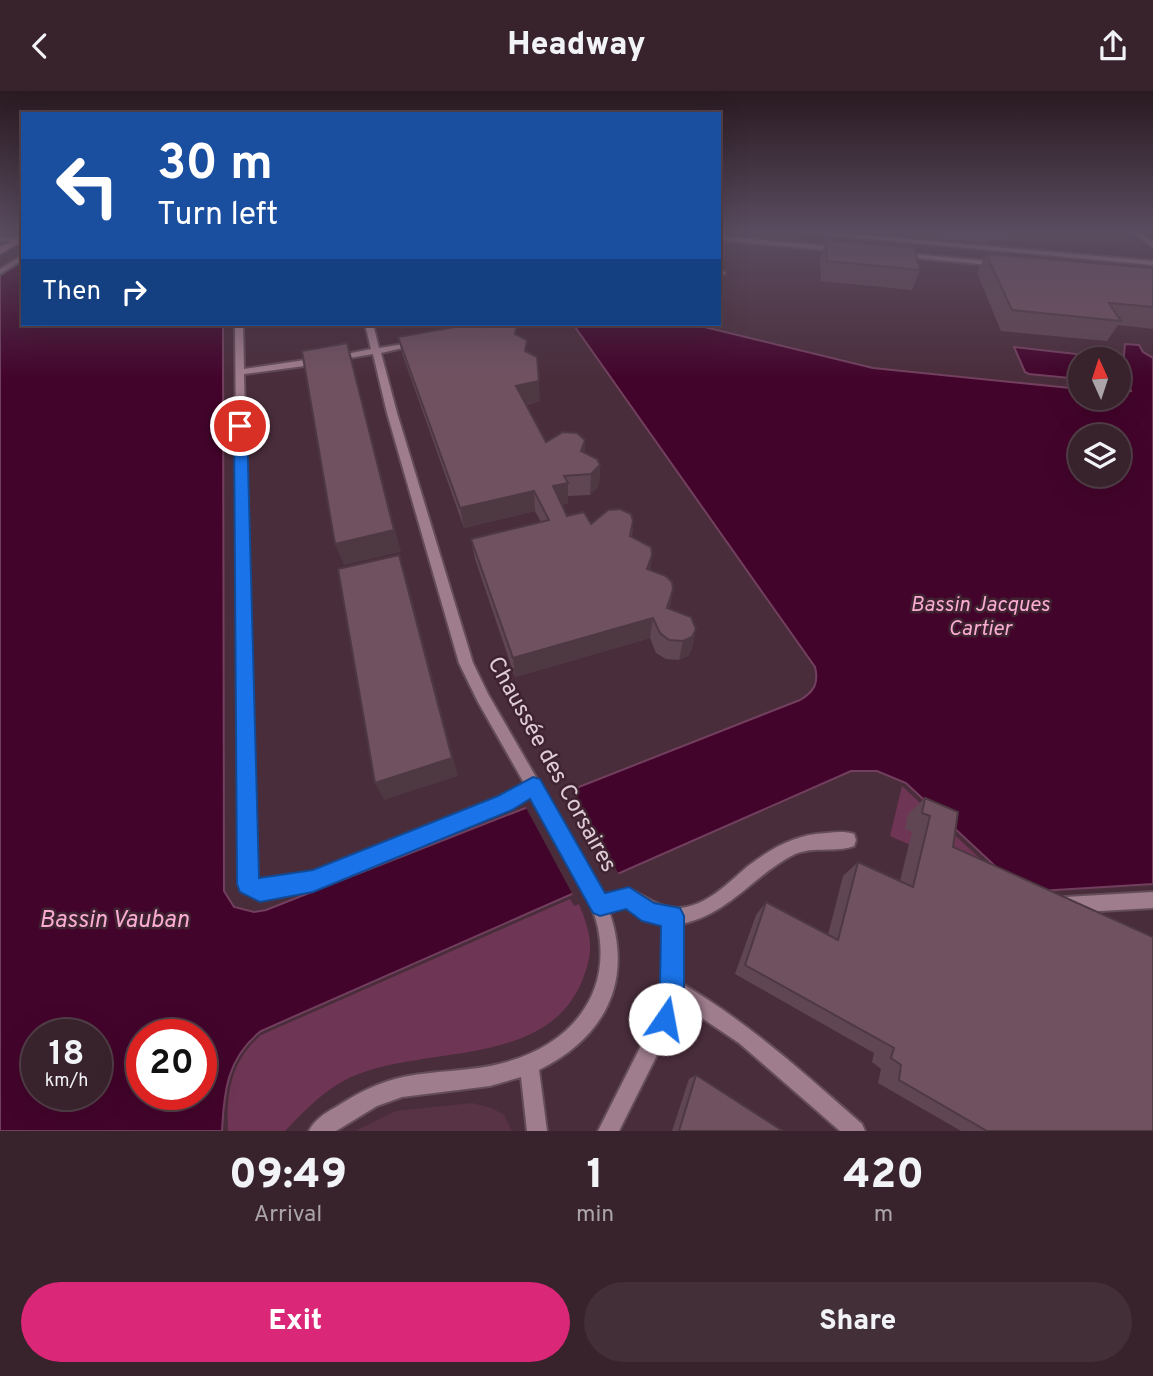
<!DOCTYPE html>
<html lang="en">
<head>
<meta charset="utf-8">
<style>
  body { margin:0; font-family:Overpass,sans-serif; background:#432f38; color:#f1f3f6; height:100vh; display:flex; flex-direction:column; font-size:26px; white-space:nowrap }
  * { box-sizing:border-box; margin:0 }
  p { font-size:23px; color:#aba4a9 }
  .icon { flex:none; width:38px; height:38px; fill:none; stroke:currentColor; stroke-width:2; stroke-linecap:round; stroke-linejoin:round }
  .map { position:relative; height:1040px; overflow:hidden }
  .sheet { display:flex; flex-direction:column; background:#38222c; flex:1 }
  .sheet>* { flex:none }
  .banner { position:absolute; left:21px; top:21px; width:700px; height:214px; border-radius:0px; box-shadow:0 7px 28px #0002,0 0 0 2px #523f48; background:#1a4fa0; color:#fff; overflow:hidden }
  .needle { width:46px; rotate:357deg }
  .controls { position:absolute; left:1068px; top:256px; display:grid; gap:14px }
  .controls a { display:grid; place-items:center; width:63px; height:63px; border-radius:50%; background:#38222c; box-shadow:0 7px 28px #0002,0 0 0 2px #523f48; font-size:35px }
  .speed { position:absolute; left:21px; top:928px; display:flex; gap:14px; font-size:35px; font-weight:700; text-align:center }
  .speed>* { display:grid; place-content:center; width:91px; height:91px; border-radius:50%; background:#38222c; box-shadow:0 7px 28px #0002,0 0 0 2px #523f48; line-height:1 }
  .speed small { font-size:18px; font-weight:400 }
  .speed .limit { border:10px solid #d22; background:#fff; color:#111 }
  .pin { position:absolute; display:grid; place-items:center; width:60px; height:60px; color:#fff; margin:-30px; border:4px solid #fff; border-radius:50%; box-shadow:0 2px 7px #0007 }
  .me { position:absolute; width:77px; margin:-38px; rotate:12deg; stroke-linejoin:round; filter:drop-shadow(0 0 5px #0008) }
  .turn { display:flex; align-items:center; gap:24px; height:147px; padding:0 21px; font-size:32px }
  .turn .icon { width:91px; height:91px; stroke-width:2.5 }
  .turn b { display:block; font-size:49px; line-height:60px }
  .then { display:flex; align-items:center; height:66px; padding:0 21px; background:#0003; gap:14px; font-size:26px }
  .eta { display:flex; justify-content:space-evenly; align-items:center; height:119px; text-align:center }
  .eta b { font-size:42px; font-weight:800; line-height:49px }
  .primary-button { display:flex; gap:14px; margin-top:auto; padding:14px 21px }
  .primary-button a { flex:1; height:80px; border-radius:42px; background:#db2777; color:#fff; font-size:28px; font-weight:800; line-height:80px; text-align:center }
  .primary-button a+a { background:#432f38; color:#f1f3f6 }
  header { display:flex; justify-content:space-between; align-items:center; height:91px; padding:0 21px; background:#38222c; font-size:32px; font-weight:800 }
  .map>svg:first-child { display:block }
  .built { fill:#573345 }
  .green { fill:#6f3554 }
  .water { fill:#43042b; stroke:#72405e; stroke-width:2; fill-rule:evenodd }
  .pier { fill:#4a2d3b }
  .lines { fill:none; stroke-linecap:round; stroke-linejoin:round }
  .minor-casing { stroke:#644c58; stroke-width:4 }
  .major-casing { stroke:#644c58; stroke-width:3 }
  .minor { fill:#9f7d8d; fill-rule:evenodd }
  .major { fill:#c989a9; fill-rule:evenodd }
  .wall { fill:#604653 }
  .shaded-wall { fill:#4e3943 }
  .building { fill:#705160; stroke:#4e3943; stroke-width:2 }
  .route { fill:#1a73e8; stroke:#114b97; stroke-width:2 }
  .labels { text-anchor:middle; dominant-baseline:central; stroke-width:5; stroke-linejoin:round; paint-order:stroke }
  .water-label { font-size:21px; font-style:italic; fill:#fbacd3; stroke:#3f2331 }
  .near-street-label { font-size:23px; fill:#dfccd5; stroke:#3f2331 }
  .near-water-label { font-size:24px; font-style:italic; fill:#fbacd3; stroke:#3f2331 }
</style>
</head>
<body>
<header><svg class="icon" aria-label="back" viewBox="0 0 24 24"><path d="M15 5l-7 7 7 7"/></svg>Headway<svg class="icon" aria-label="share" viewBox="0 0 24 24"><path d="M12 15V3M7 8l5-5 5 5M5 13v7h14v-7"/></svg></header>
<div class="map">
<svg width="1153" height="1040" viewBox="0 0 1153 1040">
  <rect width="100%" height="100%" fill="#4a2d3b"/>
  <!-- built -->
  <path class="built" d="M472,1012L492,1017L504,1024L512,1040H355L396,1020Z"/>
  <!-- green -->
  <path class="green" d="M902,695L1016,801L890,745Z
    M570,808L574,815L579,813C591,843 595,858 582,890C546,978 425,953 351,986C325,998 304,1020 285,1040H228C226,1002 231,970 261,944Z"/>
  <!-- water -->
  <path class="water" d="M23,168V233H223L224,800L234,816L254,821L266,819L800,609C814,601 819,592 815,576L573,233H692L873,277L1080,298V306H1118V301L1131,300L1123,275L1125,253L1139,254L1143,261L1153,267V793L1023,801L906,692L877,680H851L261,940C227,967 224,1000 222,1040H0V185ZM1080,345H1118V383H1080ZM37,943H96V1003H37ZM142,943H201V1003H142Z
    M1014,256L1094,265L1099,268H1080V288L1029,283L1025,281Z"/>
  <!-- pier -->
  <path class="pier" d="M570,695L621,787L574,806L524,713Z"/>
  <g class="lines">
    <defs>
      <path id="minor" d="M798,141H828L1153,170V174Z
        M1131,141H1139L1153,151V156Z
        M719,145L837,156L840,158L837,160L719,149Z
        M0,146L20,147L23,150H0Z
        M901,162L998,171L1001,173L998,175L899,165V163Z
        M23,164V169L0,183V178Z
        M719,180L724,181L725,182L719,184Z
        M235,233H243L244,278L319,267L323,270L319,273L244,283L256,789L261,791L313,782L500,707L524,692L478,611L459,572L387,322L373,263L337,269L333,267L337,265L371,258L365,233H373L379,257L416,251L420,253L381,262L397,322L473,572L488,603L604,804L629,798C646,805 660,818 679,817C707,815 728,792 748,775C772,757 796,743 827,742C836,741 845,740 854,743L856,749L854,755C835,762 814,755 795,763C753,784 730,823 681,833V892C748,931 804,982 862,1033L865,1040H840L739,952L678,911L672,934L619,1040H598L656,925L663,897L664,832L649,827L628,815L609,820C634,891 604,947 539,979L547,1040H527L521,986L490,995L402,1006L377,1015L336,1040H309C314,1029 325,1022 336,1016C356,1003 379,991 403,986C436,979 471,981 503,972C568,955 612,906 598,837C593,814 581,794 570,774C557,751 544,728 531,705L510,717L313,798L260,808L242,799L240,793Z
        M1153,801V817L1065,822L1059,820L1057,814L1059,808L1065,806Z"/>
      <path id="major" d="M23,143V150L0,163V156Z"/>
    </defs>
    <!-- minor casing -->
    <use href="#minor" class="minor-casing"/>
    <!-- major casing -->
    <use href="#major" class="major-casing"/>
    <!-- minor -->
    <use href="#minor" class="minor"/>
    <!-- major -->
    <use href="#major" class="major"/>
  </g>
  <!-- wall -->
  <path class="wall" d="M862,141H892L891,144Z
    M929,141H1018L1013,150L988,148L986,152L931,147Z
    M826,149L920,179L912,199L821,190L820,168Z
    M986,163L1153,177V238L1118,234L1107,250L1001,240L977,182Z
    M484,236L517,244L527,261L540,310L526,314L546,351L585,349V362L600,374L599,394L590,404L568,405V412L562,414L567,425L591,433L633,430L632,446L670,518L696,538L692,557L688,565L679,569L666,568L656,562L650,547L515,586L475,468L471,448L541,431L535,420L464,437L403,265L398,246Z
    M925,707L953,756L1153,1040H961L878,992L881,978L872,971L874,962L735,883L756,824L766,811L828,844L843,785L858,771L900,790L912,741L905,738L908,723Z
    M696,984L783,1040H672L689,988Z"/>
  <!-- shaded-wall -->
  <path class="shaded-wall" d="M347,252L401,461L344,474L335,453Z
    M539,290L540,310L518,315L516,295Z
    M585,349V369L581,360Z
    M600,374L599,394L590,404L591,383Z
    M568,392V412L554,416L553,395Z
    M534,400L535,420L464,437L460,417Z
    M399,464L406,485L458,685L384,709L375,692Z
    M652,464L650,484L647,478Z
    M673,498L670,518L667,517Z
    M653,527L650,547L515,586L513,567Z
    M696,538L692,557L688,565L679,569L683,550Z"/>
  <!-- building -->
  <path class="building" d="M826,149L914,157L920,179L827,170Z
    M986,163L1153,177V216L1109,212L1121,230L1012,219Z
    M471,233H482L484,236L495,233H517L515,243L527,249L525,260L537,266L539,290L516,295L546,351L563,341L577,342L585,349L581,360L597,368L600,374L591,383L564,385L568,392L553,395L567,425L584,421L591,433L608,419L620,418L631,423L633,430L630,445L651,456L652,464L647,478L666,485L672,491L673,498L667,517L691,526L696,538L692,546L683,550L669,549L660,542L653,527L513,567L471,448L549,429L534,400L460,417L398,246Z
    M347,252L394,439L335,453L302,260Z
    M399,464L452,667L375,692L338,478Z
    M925,707L958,721L953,756L1153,846V1040H987L899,989L901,974L891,967L894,957L745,874L766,811L838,849L858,771L913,796L930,725L922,722Z
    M696,984L783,1040H679Z"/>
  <!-- sky -->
  <linearGradient id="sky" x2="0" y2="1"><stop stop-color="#291920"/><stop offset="0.49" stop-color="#5a4c60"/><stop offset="1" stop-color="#5a4c60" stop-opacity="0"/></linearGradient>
  <rect width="1153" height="287" fill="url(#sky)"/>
  <!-- route -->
  <path class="route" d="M240,331L247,335L259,787L313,779L498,705L533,686L540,688L605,802L629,796L654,812L680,817L684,825V897L673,936L665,940L656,936L653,928L660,897L661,835L642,830L626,818L600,825L593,822L530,708L512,719L313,801L260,811L240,801L237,793L234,335Z"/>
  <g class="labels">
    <!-- water labels -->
    <g class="water-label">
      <text x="980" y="514">Bassin Jacques<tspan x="980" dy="24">Cartier</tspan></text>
    </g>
    <!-- near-street labels -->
    <g class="near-street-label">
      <text transform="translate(551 674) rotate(61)">Chaussée des Corsaires</text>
    </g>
    <!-- near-water labels -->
    <g class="near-water-label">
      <text x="114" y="830">Bassin Vauban</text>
    </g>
  </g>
</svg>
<div class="controls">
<a><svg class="needle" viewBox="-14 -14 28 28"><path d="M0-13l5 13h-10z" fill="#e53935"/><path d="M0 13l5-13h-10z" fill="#aba4a9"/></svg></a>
<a><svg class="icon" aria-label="layers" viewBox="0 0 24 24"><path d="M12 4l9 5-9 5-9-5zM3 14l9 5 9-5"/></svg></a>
</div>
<div class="speed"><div>18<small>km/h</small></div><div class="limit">20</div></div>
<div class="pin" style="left:240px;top:335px;background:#d93025"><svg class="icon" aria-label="arrive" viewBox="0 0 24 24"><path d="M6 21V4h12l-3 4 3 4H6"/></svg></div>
<svg class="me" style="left:665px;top:928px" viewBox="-20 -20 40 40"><circle r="19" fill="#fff"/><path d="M0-13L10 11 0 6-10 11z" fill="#1a73e8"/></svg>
<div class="banner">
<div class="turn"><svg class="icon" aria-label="left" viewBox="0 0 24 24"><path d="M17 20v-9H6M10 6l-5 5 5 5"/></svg><div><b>30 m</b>Turn left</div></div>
<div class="then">Then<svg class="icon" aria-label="right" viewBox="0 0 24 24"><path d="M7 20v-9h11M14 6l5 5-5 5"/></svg></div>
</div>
</div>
<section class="sheet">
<div class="eta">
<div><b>09:49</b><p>Arrival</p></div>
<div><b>1</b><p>min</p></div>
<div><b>420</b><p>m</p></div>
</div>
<div class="primary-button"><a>Exit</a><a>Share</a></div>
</section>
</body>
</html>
